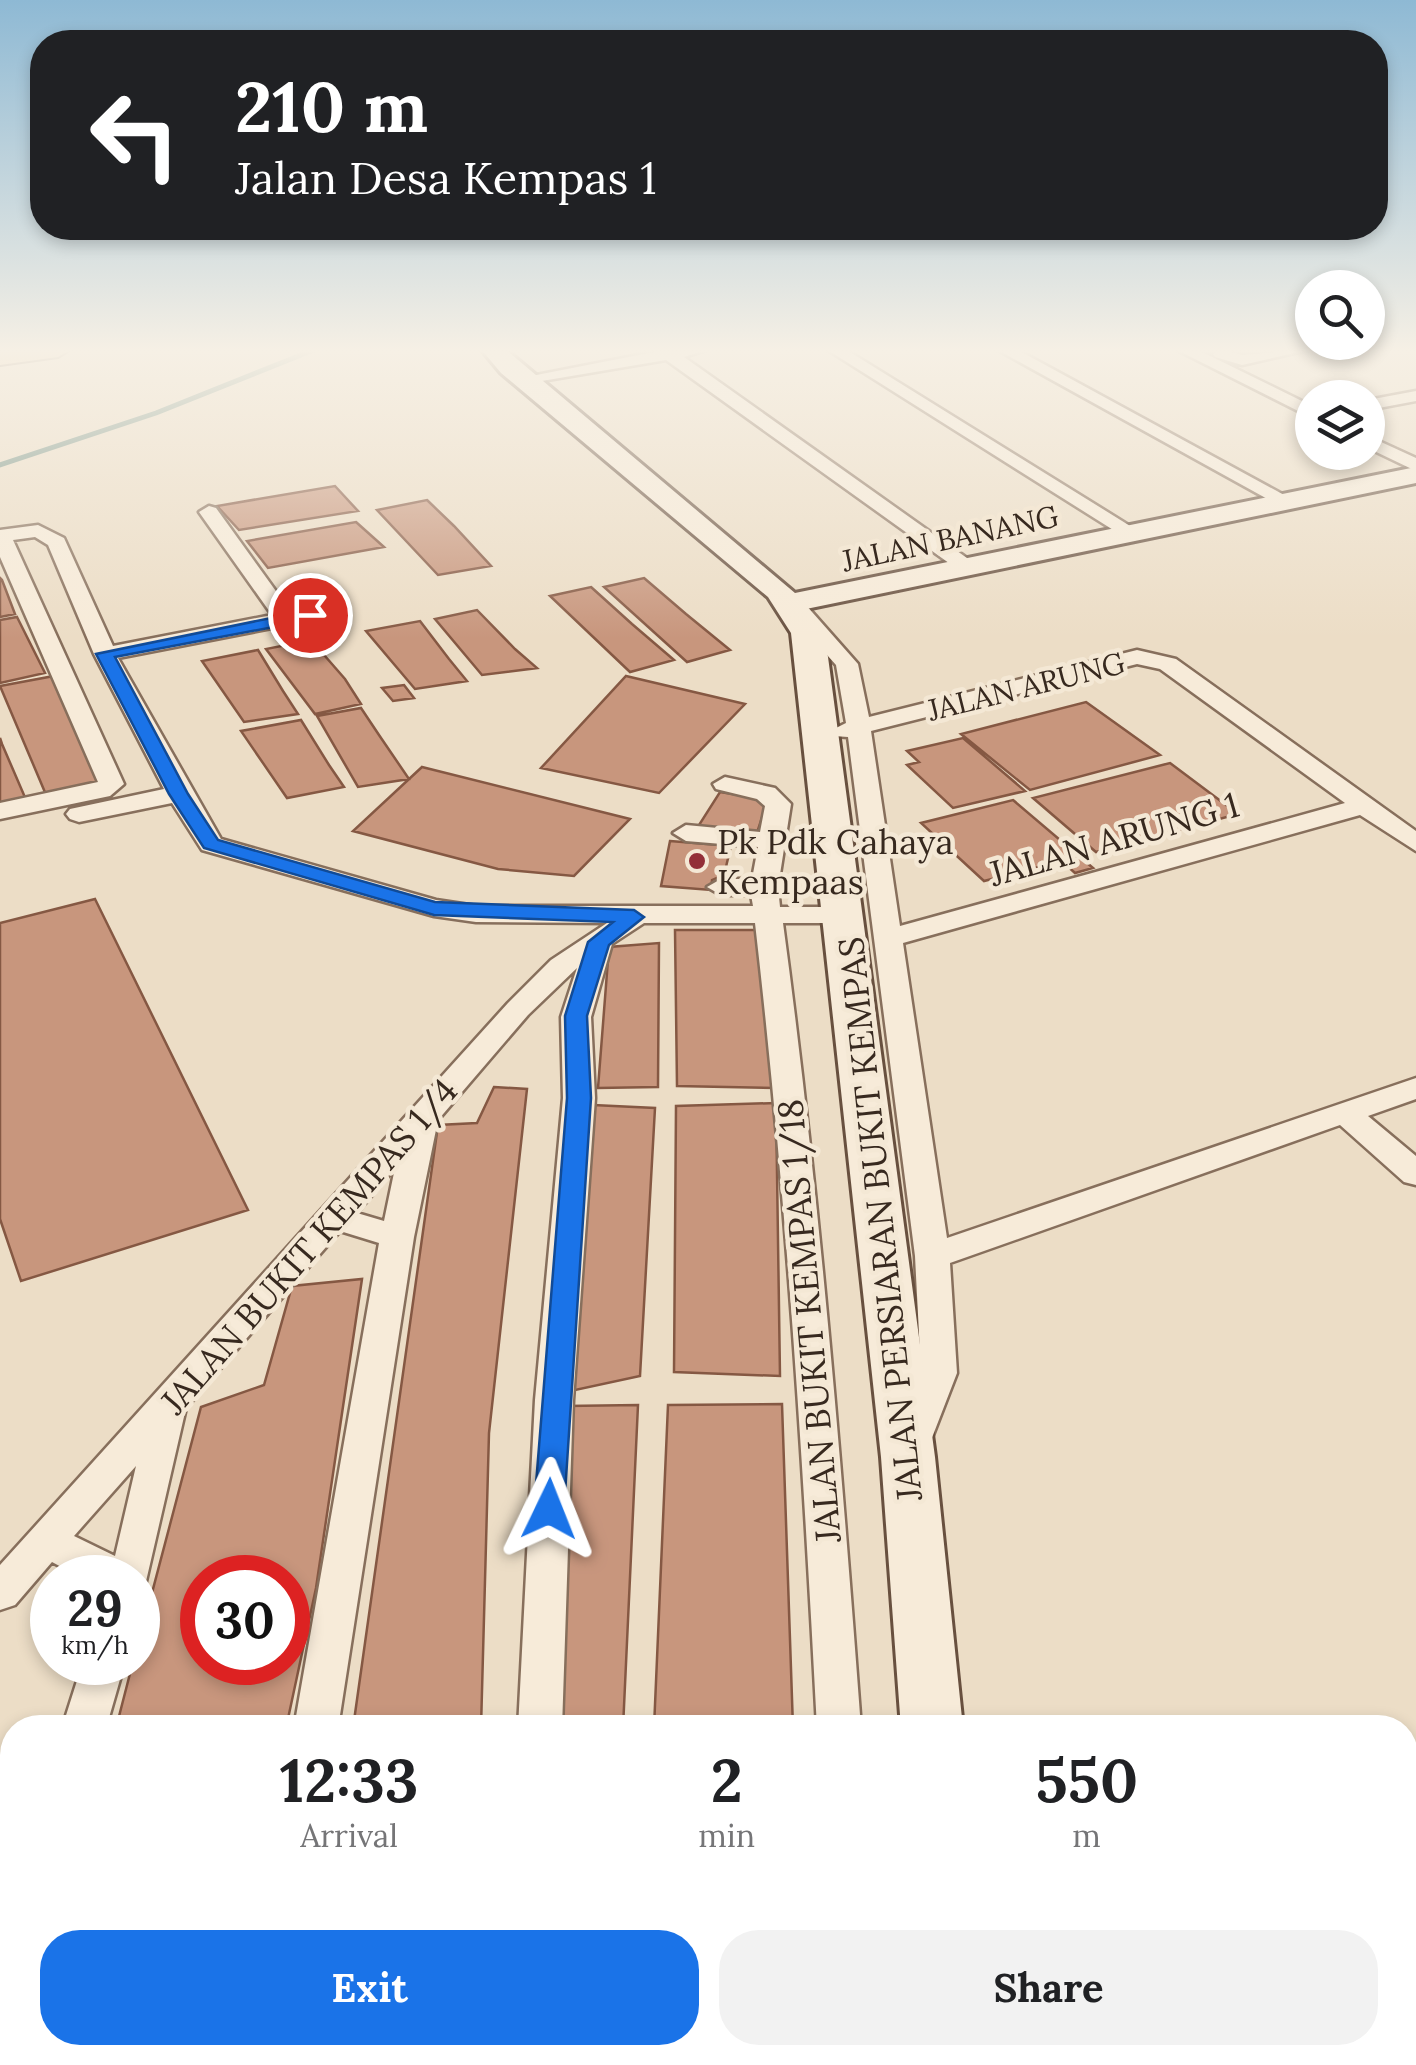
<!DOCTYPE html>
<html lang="en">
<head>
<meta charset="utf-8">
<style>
  body { margin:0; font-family:Lora,serif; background:#f2f2f2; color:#202124; height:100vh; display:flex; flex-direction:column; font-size:38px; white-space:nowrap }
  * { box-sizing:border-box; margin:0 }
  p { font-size:32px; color:#757577 }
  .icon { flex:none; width:55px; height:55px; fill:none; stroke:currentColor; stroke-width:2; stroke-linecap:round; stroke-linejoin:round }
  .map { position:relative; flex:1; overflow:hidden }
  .drawer { position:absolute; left:0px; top:1715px; width:1418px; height:350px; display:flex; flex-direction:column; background:#fff; border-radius:40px 40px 0 0; box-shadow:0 5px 15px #0003 }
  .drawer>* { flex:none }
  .top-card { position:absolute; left:30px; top:30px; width:1358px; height:210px; border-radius:40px; box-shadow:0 5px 15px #0003; background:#202124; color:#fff; overflow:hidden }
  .buttons { position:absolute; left:1295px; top:270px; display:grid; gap:20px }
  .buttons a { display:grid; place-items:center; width:90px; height:90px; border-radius:50%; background:#fff; box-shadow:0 5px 15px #0003; font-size:50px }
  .speed { position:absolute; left:30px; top:1555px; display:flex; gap:20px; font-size:50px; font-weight:700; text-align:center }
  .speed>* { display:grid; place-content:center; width:130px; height:130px; border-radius:50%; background:#fff; box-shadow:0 5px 15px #0003; line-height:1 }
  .speed small { font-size:25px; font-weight:400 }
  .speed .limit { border:15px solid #d22; background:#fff; color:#111 }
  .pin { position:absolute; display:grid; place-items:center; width:85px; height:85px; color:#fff; margin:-42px; border:5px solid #fff; border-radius:50%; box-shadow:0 2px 10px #0007 }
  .me { position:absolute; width:110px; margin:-55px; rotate:2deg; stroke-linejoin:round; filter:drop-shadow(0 0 8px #0008) }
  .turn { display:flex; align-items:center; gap:35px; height:210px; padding:0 40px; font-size:45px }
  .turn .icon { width:130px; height:130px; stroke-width:2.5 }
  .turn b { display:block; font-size:70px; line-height:85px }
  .eta { display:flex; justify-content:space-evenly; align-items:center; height:170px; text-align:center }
  .eta b { font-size:60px; font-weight:700; line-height:70px }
  .cta { display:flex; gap:20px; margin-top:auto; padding:20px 40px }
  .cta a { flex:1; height:115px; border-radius:40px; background:#1a73e8; color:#fff; font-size:40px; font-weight:700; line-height:115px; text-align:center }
  .cta a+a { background:#f2f2f2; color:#202124 }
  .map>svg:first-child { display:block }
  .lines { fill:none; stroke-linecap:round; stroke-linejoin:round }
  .stream { stroke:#6e8e83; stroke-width:5 }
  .building { fill:#c8967d; stroke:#855843; stroke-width:2.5; fill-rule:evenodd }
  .street-casing { stroke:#876f5c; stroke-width:5 }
  .secondary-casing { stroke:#68503f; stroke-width:6 }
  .primary-casing { stroke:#553e30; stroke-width:4 }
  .street { fill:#f7ebd9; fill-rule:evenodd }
  .secondary { fill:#f7ebd9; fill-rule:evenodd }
  .primary { fill:#edcea0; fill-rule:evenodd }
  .route { fill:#1a73e8; stroke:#114b97; stroke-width:2.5 }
  .poi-dot { fill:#932f38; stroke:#f4e8d5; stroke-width:4 }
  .labels { text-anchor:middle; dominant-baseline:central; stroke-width:9; stroke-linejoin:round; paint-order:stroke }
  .far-street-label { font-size:30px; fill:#37291f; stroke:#f4e8d5 }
  .street-label { font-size:35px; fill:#37291f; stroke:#f4e8d5 }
  .poi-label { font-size:35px; fill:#37291f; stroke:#f4e8d5; text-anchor:start }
</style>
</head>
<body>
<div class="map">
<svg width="1416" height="2065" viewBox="0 0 1416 2065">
  <rect width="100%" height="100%" fill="#ecddc6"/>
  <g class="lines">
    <!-- stream -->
    <path class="stream" d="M0,465L156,413L316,349"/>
  </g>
  <!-- building -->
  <path class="building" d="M335,486L358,511L239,530L217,506Z
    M427,500L454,526L491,566L438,575L377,510Z
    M356,522L384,547L268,568L247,541Z
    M0,578L2,580L15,614L0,617Z
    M644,578L686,614L730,650L687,662L604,587Z
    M591,587L632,624L674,660L630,672L550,596Z
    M477,610L515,649L537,668L482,675L435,619Z
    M17,617L45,673L0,683V620Z
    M420,621L449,659L467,681L415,689L366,631Z
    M311,640L345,679L361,704L315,714L266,649Z
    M258,650L283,691L298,714L244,722L202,661Z
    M54,676L102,781L93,789L47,797L0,686Z
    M626,676L745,704L659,793L541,768Z
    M404,685L414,698L393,701L382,688Z
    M1086,702L1160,755L1030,790L961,734Z
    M361,708L379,735L409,779L358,787L317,716Z
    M301,720L329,765L344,787L287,798L241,731Z
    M0,738L2,744L27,802L0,807Z
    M963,738L1025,791L953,808L907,765L919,762L907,751Z
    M1170,763L1238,814L1096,852L1033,798Z
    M422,767L630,819L574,876L498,869L353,831Z
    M720,792L758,798L766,805L756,836L699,825Z
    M1013,800L1093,868L1075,873L1062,861L984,881L921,823Z
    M670,841L731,846L724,875L712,880L711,890L661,886Z
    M95,899L248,1210L21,1281L0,1219V923Z
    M675,930H760L775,1088L677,1086Z
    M659,943L658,1087L598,1088L609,947Z
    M494,1087L527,1089L489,1433L481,1728H353L438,1125L477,1123Z
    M776,1103L780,1376L674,1372L676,1106Z
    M593,1105L655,1108L640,1376L566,1392Z
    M362,1279L316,1588L286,1728H116L133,1662H138V1646L201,1407L264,1385L292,1286ZM202,1578H288V1662H202Z
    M782,1404L793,1728H654L668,1405Z
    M638,1405L623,1728H555L566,1406Z
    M29,2052H216L26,2063Z"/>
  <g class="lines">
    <defs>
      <path id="street" d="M669,349H709L684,357L974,563V571H960L666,360L524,384L516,379Z
        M826,349H845L1143,534L1126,538Z
        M996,349H1016L1297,502L1280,506Z
        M1175,349H1196L1312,406V418Z
        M1221,349L1242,355L1312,349L1242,365L1215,357L1213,354Z
        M1416,391V401L1368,410V400Z
        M1368,436L1416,458V471L1368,448Z
        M209,506L216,508L291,612L329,605L340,611L329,617L118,658L221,839L436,900L476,906H753L751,895H721L707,887L721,879H752L758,847L686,841L673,833L686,825L760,832L765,806L757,799L716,789L713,784L725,777L775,788L791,804L778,887L780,907H845L859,915L845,923H783C819,1190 841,1458 861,1728H817C803,1459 786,1191 755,923H644L612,944L591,1017L595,1098L573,1400L562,1728H518L535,1400L563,1098L561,1017L577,968L528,1015L438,1120L414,1237L338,1728H294L379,1243L340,1231L186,1408L144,1590L138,1592V1578H82L52,1562L15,1605L0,1610V1565L508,1003L551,960L607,923L476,922L434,916L202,850L172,803L79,822L70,819L66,814L70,809L164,789L94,654L48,545L35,537L13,540L124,784L110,796L0,819V803L98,782L0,557V530L38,525L64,538L113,646L272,615L199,512ZM395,1168L384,1221L357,1213ZM136,1466L115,1556L74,1536Z
        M797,603L805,604L858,664L869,717L1137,650L1176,659L1416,831V851L1360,815L903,943L947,1238L1416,1078V1099L1368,1116L1416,1156V1185L1404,1182L1340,1125L950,1263L957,1373L928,1448L915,1453L902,1448L896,1438L921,1373L915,1256L848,737L834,736L830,731L846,723L836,665L786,609ZM1137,664L1160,669L1345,803L900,926L871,731Z
        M83,1662H125L106,1728H62Z
        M0,1852L12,1855V2020L0,2026Z
        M237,2052H287L285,2065H235Z
        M497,2052H547L546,2065H496Z
        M838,2052H888L889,2065H839Z"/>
      <path id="secondary" d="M481,349H505L795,593L1416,467V483L806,609L823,633L828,657L935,1457L963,1728H901L881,1457L791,633L768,597L501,373Z
        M925,2052H997L998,2065H926Z"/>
      <path id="primary" d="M0,349H71L58,357L0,365Z"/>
    </defs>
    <!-- street casing -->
    <use href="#street" class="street-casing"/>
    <!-- secondary casing -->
    <use href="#secondary" class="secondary-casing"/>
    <!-- primary casing -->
    <use href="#primary" class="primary-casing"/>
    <!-- street -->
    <use href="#street" class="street"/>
    <!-- secondary -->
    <use href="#secondary" class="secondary"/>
    <!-- primary -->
    <use href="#primary" class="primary"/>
  </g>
  <!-- sky -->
  <linearGradient id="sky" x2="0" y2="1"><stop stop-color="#8eb9d4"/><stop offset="0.55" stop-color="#f6f0e5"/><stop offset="1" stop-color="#f6f0e5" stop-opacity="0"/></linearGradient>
  <rect width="1416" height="638" fill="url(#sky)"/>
  <!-- route -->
  <path class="route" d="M310,610L318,615L316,619L115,657L188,794L218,840L435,902L634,910L644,917L609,945L587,1016L591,1098L564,1509L560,1517H538L534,1509L567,1098L565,1016L588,942L613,922L434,915L204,848L169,794L96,654Z"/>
  <!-- markers -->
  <circle class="poi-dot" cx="697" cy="861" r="10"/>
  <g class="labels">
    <!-- far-street labels -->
    <g class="far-street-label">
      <text transform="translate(950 538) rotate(-12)">JALAN BANANG</text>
      <text transform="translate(1026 686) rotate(-14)">JALAN ARUNG</text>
    </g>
    <!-- street labels -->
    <g class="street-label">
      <text transform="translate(1114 839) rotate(-16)">JALAN ARUNG 1</text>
      <text transform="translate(880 1219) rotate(-96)">JALAN PERSIARAN BUKIT KEMPAS</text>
      <text transform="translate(309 1246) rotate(-49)">JALAN BUKIT KEMPAS 1/4</text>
      <text transform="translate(809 1321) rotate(-95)">JALAN BUKIT KEMPAS 1/18</text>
    </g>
    <!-- poi labels -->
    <g class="poi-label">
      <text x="717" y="841">Pk Pdk Cahaya<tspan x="717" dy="40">Kempaas</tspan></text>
    </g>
  </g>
</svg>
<div class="buttons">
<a><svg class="icon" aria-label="search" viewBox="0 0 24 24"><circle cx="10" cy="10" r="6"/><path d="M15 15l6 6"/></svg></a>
<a><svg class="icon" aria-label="layers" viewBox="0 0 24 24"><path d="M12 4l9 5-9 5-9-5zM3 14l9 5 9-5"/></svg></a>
</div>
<div class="speed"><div>29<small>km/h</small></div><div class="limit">30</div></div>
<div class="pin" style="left:310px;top:615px;background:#d93025"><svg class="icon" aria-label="arrive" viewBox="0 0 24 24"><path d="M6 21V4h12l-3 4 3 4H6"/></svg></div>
<svg class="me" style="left:549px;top:1509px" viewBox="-20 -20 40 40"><path d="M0-17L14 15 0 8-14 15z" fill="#1a73e8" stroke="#fff" stroke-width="4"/></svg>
<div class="top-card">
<div class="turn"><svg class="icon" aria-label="left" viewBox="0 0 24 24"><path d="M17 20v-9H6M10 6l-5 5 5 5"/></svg><div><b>210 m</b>Jalan Desa Kempas 1</div></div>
</div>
<section class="drawer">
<div class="eta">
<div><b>12:33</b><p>Arrival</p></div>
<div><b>2</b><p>min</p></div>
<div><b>550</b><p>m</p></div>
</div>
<div class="cta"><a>Exit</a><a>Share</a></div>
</section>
</div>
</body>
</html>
